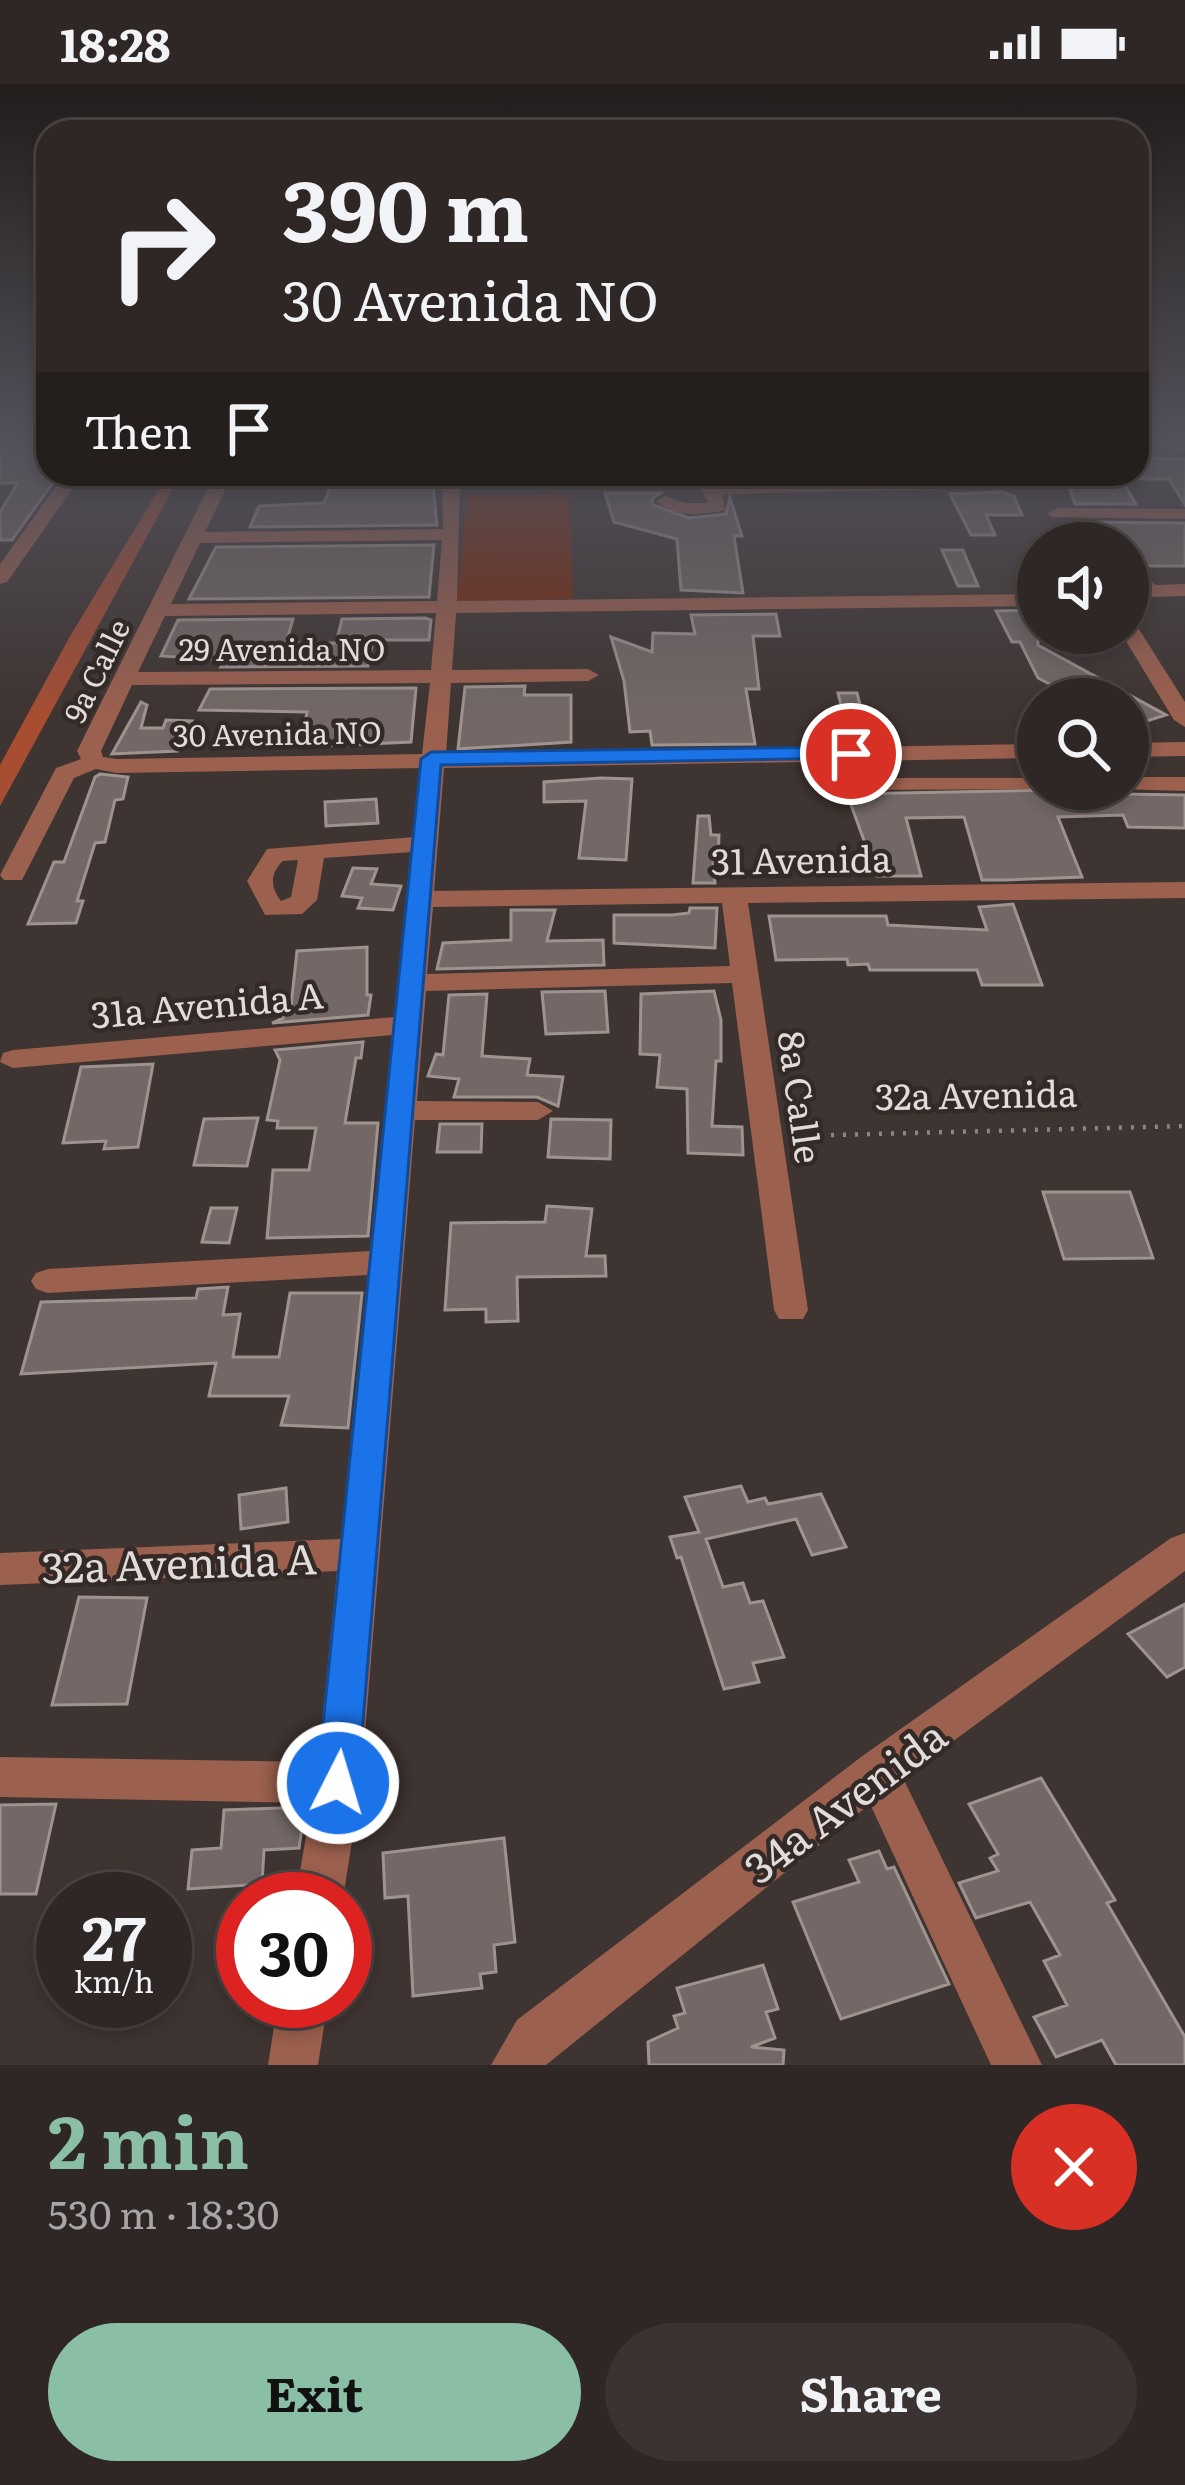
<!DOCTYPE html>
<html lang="en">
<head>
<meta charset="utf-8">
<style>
  body { margin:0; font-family:Literata,serif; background:#3a3332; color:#f1f3f6; height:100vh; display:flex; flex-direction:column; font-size:45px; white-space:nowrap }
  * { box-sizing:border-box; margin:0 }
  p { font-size:39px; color:#a7a5a7 }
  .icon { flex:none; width:66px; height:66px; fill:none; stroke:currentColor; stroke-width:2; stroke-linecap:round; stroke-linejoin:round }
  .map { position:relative; height:1981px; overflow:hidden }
  .drawer { display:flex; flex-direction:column; background:#2e2725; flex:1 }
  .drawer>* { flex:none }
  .hud { position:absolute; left:36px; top:36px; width:1113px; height:366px; border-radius:36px; box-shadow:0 6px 18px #0003,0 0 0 3px #494442; background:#2e2725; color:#f1f3f6; overflow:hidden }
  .tools { position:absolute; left:1017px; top:438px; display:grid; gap:24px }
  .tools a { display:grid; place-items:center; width:132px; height:132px; border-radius:50%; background:#2e2725; box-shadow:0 6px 18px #0003,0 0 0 3px #494442; font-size:60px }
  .speed { position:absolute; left:36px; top:1788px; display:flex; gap:24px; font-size:60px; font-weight:700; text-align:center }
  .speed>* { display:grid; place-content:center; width:156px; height:156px; border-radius:50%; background:#2e2725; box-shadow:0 6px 18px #0003,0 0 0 3px #494442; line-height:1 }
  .speed small { font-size:30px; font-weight:400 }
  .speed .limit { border:18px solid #d22; background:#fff; color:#111 }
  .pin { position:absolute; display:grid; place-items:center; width:102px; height:102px; color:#fff; margin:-51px; border:6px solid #fff; border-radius:50%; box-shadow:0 3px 12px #0007 }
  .me { position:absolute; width:132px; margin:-66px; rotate:5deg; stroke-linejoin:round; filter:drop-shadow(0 0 9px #0008) }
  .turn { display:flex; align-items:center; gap:42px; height:252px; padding:0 48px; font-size:54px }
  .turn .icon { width:156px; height:156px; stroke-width:2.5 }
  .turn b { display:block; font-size:84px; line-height:102px }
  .then { display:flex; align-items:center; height:114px; padding:0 48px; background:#0003; gap:24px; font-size:45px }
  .round { display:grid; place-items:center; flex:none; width:126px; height:126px; border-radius:63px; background:#3a3332 }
  .headline { display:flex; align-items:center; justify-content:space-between; height:204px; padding:0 48px }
  h1 { font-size:72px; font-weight:700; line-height:90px; color:#8abfa5 }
  .cta { display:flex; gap:24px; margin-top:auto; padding:24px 48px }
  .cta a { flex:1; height:138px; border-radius:72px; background:#8abfa5; color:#111; font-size:48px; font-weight:700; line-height:138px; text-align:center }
  .cta a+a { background:#3a3332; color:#f1f3f6 }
  .status { display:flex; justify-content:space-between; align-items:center; height:84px; padding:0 60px; background:#2e2725; direction:ltr }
  .status svg { height:33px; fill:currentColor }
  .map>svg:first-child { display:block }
  .green { fill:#7a270a }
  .water { fill:#a74d32 }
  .building { fill:#736865; stroke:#9f9390; stroke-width:3 }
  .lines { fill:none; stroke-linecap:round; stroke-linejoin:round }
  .path { stroke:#8e8683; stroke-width:4.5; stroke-dasharray:3 9; stroke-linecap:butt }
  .minor { fill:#9c604e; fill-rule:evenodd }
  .route { fill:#1a73e8; stroke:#114b97; stroke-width:3 }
  .labels { text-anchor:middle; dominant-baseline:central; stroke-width:9; stroke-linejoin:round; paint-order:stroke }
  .far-street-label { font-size:30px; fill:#e1dbd9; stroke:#332a27 }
  .street-label { font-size:36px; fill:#e1dbd9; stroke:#332a27 }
  .near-street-label { font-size:42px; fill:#e1dbd9; stroke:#332a27 }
</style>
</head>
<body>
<div class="status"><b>18:28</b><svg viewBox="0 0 49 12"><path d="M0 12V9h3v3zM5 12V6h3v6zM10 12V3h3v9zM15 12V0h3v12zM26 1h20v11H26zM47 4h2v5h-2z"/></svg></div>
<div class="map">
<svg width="1185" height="1981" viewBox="0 0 1185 1981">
  <rect width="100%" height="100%" fill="#3e3431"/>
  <!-- green -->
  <path class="green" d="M569,410L573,515L457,517L467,411Z"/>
  <!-- water -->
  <path class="water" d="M168,390H181L0,722V681L69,554Z"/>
  <!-- building -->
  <path class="building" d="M0,357H48V390H59L12,456H0V428L18,399H0Z
    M1137,374L1185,375V421L1169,395H1137Z
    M1065,390H1118L1136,420H1075Z
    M432,392L437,441L250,443L259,422L324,419L332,398Z
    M1002,408L1014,412L1022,431H986L995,451H971L950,410Z
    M605,409H661L652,415L653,421L689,434L726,430L730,414L742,452H734L743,509L681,506L677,455L614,438Z
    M1087,438L1185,439V482H1137L1128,459H1098Z
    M434,461L429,513L189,515L216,463Z
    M942,466H963L978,502H958Z
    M1038,526V561L1166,631L1128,643V615H1078L1038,594L1020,558H1012L996,527Z
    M776,530L780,552H753L759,605H746L755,660L652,661L650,647L630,648L624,597L611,553L652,568L653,549L695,550L691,531Z
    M425,534L431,536L429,556H373L368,582L221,583L225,576L161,572L178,536L293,535L286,559H336L342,535Z
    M525,602L524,611H571V658L458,665L465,603Z
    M416,604L411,658L301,663L307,628L199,626L210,605Z
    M838,609H857L870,658L850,659Z
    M141,618L147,621L141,644H163L166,636L192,637L178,667L112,670Z
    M100,690L128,693L123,715L115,716L105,758L95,759L77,817H83L76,839L28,840L54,778H64L95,693Z
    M601,694L632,695L626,776L579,774L586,717L544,718V698Z
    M1116,705L1120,710L1185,711V744L1128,743L1123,731L1058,733L1082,793L1005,796H982L964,733L906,734L921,792H877L847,710Z
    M376,715L378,739L326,742L325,718Z
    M698,732H709L711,751H719L718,776H713L715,799H693Z
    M353,784L377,785L371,800L401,802L393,826L358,824L362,814L342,812Z
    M1013,820L1042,901H982L977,886H870L868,880L848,881L847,875L776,876L769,832H886L888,841L987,846L979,823Z
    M690,824H717L715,864L614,859V831H672L689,829Z
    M511,826H555L547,857L603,856L604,881L437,885L443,859L511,856Z
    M367,863V911H371L368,931L272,939L283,934L281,923L291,922L297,867Z
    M605,907L608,948L546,950L542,908Z
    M714,907L721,936V977H716L712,1042L742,1043L743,1071L688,1069L687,1005L657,1003L660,971L640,970L641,910Z
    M487,910L482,972L530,975L527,991L563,993L558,1022L537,1013H454L459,995L428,992L436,970L443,971L449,911Z
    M363,958L361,974H356L345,1039H378L368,1152L267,1154L273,1086H309L316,1044H277L278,1037L267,1036L280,976L275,966Z
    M153,980L138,1063L104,1065L106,1057L63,1059L81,983Z
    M258,1034L247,1082L194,1081L204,1035Z
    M551,1035L611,1036L610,1075L548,1073Z
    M440,1040H482L481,1068H437Z
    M1043,1108H1130L1153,1174L1064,1175Z
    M547,1122L592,1125L586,1172H605L606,1192L517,1193L518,1237L486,1238V1225L445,1226L451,1139L545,1138Z
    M211,1124H237L229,1159L202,1158Z
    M228,1203L223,1231L240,1230L233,1273H279L290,1209H362L348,1344L281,1341L289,1312H209L216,1279L21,1290L41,1218L196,1214L198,1205Z
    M741,1402L748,1418L765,1414L768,1420L821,1410L846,1463L812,1471L796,1435L706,1455L723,1503L743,1499L750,1519L763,1517L784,1573L753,1579L759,1598L724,1605L681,1473L677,1474L670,1453L699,1448L685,1413Z
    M286,1404L288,1438L241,1445L239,1411Z
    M79,1513L147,1514L127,1620L52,1621Z
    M1185,1520V1583L1167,1593L1128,1550Z
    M1041,1694L1115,1816L1107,1819L1185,1953V1981H1116L1102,1956L1056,1973L1034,1933L1067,1921L1044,1877L1060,1871L1030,1818L976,1834L959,1799L998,1787L990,1774L998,1770L969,1720Z
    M56,1720L36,1810H0V1721Z
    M305,1723L299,1764L264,1766L262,1800L188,1805L192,1766L221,1764L224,1726Z
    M504,1754L515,1858L494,1861L496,1888L480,1890L482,1904L413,1912L408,1812L385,1814L383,1769Z
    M879,1767L887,1785L894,1783L949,1900L841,1935L793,1818L859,1798L849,1776Z
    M763,1881L778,1925L766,1928L775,1954L751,1963L784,1966L783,1981H649L648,1958L678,1944L674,1932L685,1929L677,1904Z"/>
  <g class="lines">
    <!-- path -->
    <path class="path" d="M795,1052L1185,1042"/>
    <!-- minor -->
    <path class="minor" d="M1137,357H1185V366L1137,365Z
      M65,390H83L7,498L0,500V480Z
      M215,390H233L205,448L443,445L442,390H460L457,517L1038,510V522L456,529L452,586L588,585L599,591L588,597L451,599L446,670L1038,660V674L444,684L434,807L1185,798V814L748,819L808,1226L803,1235H779L774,1226L732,899L426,907L417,1017L538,1018L553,1027L538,1036H415L361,1699L343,1815H295L312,1719L0,1713V1673L318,1678L337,1487L0,1501V1469L341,1455L368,1191L48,1209L36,1205L31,1197L36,1189L48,1185L371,1167L393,951L13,984L0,978L3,969L13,966L395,933L412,768L324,774L317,816L302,830L265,831L247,797L267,765L414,753L421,684L117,689L96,685L74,694L22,796H4L0,791L56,684L81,675L77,667ZM442,456L437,517L171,520L200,459ZM436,529L431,586L138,588L165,532ZM430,599L422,670L117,675L103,673L101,667L132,601ZM298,776L291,813L281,817C270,803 270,789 283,777ZM722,819L730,882L427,890L433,823Z
      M1039,394L1045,395V403L722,410L725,426C701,431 676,434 656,417L665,412L684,419H708L701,405L710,400Z
      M1057,424L1185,425V435L1051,433L1048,429Z
      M1128,482L1156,501L1185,500V512L1151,513L1128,498Z
      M1128,537L1135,539L1185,618V643L1174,636L1121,549H1128Z
      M1185,658V672L1128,673V659Z
      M1128,693H1185V707L1120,705H1128Z
      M849,694H1038V705H1047L841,706L837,701Z
      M1185,1449V1487L903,1694L1042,1981H991L870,1720L546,1981H491L517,1936L861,1673L1171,1454Z
      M278,1917H328L318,1981H268Z"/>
  </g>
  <!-- sky -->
  <linearGradient id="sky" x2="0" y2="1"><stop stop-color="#221d1b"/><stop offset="0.56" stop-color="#52505a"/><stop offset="1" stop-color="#52505a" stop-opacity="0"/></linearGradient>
  <rect width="1185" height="634" fill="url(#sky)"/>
  <!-- route -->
  <path class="route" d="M851,663L862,670L859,674L441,681L358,1699L352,1712L338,1717L323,1712L317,1699L421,675L431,668Z"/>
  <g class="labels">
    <!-- far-street labels -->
    <g class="far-street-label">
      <text x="282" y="564">29 Avenida NO</text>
      <text transform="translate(95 586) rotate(-64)">9a Calle</text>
      <text transform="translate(277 648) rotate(-1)">30 Avenida NO</text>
    </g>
    <!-- street labels -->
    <g class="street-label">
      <text transform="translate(801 774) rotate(-1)">31 Avenida</text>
      <text transform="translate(207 919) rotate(-5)">31a Avenida A</text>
      <text transform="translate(976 1009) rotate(-1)">32a Avenida</text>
      <text transform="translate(802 1013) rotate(82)">8a Calle</text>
    </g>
    <!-- near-street labels -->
    <g class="near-street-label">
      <text transform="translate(179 1477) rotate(-2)">32a Avenida A</text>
      <text transform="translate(844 1716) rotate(-37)">34a Avenida</text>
    </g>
  </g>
</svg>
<div class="tools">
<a><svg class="icon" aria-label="sound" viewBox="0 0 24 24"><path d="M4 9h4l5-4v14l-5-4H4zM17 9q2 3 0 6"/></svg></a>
<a><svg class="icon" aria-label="search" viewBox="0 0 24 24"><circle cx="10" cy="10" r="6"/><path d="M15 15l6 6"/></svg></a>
</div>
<div class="speed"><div>27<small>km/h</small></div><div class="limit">30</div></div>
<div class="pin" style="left:851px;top:670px;background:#d93025"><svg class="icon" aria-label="arrive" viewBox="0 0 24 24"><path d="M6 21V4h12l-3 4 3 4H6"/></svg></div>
<svg class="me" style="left:338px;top:1699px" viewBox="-20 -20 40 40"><circle r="17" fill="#1a73e8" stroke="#fff" stroke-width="3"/><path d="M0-11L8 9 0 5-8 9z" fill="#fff"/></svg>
<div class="hud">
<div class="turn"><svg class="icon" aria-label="right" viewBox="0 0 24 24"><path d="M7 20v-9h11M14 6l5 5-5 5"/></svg><div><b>390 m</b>30 Avenida NO</div></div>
<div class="then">Then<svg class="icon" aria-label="arrive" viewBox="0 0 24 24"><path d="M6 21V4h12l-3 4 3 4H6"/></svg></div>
</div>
</div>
<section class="drawer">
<div class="headline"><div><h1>2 min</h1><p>530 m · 18:30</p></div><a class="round" style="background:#d93025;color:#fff"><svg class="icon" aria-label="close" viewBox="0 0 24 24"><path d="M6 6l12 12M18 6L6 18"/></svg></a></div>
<div class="cta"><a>Exit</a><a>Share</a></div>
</section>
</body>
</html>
